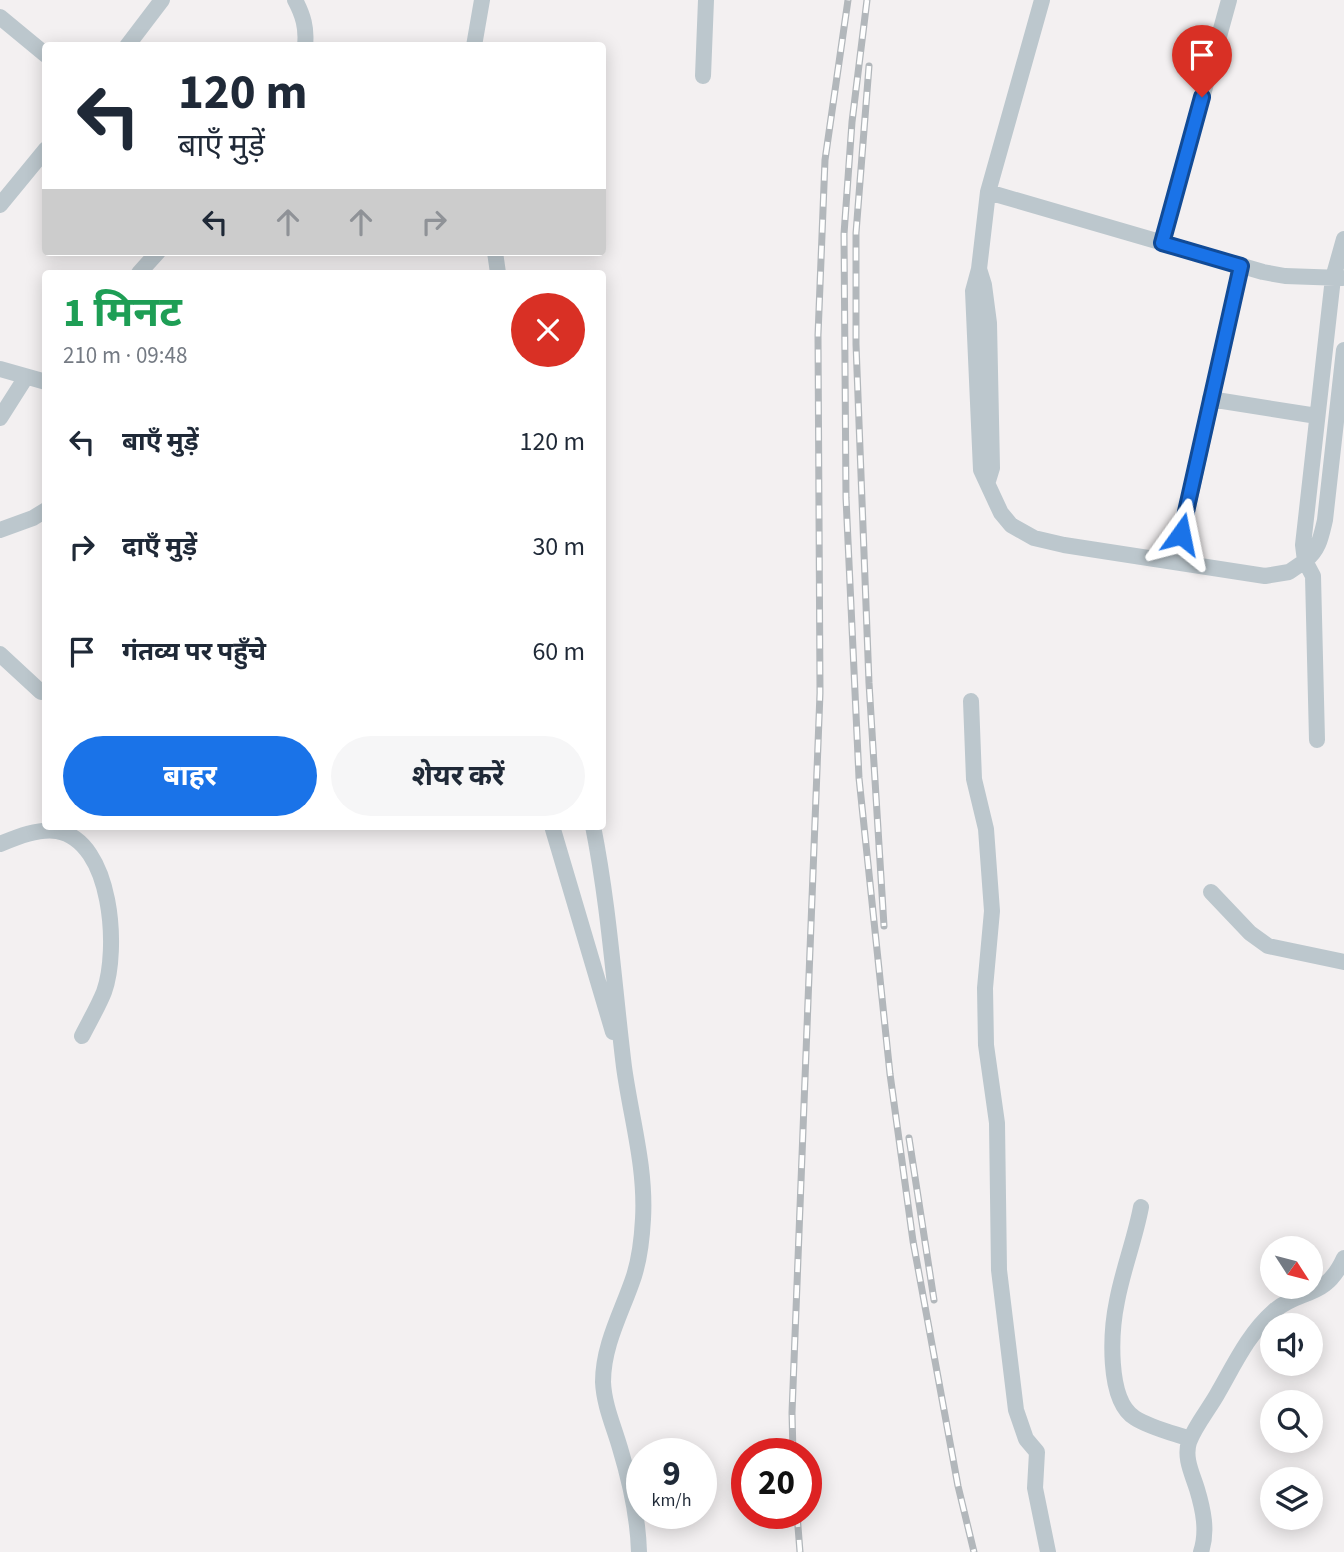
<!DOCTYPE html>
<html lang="hi">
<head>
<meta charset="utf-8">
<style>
  body { margin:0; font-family:"Source Sans 3","Noto Sans Devanagari",sans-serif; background:#f6f6f7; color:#1f2937; height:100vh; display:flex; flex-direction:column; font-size:26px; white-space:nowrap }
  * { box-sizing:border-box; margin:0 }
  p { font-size:23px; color:#747a83 }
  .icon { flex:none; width:38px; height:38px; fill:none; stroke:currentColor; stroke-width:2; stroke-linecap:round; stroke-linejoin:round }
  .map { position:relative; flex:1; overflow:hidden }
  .panel { position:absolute; left:42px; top:270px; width:564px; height:560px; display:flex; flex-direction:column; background:#fff; border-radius:7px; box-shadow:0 4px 18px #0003 }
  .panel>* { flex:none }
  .top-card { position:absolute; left:42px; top:42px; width:564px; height:214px; border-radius:7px; box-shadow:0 4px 18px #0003; background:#fff; color:#1f2937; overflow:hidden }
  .needle { width:46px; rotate:126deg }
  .fabs { position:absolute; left:1260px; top:1236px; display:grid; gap:14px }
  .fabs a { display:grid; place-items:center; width:63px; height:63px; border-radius:50%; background:#fff; box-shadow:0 4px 18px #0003; font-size:35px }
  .speed { position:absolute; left:626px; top:1438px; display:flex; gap:14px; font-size:35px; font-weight:700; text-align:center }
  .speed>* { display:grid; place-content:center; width:91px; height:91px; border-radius:50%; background:#fff; box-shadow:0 4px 18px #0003; line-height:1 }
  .speed small { font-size:18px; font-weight:400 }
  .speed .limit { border:10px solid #d22; background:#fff; color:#111 }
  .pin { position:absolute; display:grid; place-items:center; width:60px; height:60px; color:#fff; margin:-72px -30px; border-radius:50% 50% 50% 0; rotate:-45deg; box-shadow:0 0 7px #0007 }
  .pin .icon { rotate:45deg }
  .me { position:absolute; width:77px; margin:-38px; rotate:12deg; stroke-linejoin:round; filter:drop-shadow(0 0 5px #0008) }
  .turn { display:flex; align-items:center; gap:24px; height:147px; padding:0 21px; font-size:32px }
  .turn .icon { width:91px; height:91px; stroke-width:2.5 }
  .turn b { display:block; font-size:49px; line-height:60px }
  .lanes { display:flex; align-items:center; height:66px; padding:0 21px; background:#0003; justify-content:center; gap:35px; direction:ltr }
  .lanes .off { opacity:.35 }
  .round { display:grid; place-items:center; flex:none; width:74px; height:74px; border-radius:37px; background:#f6f6f7 }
  .overview { display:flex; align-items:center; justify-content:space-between; height:119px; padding:0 21px }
  h1 { font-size:42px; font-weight:700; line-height:52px; color:#1e9e55 }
  .cta { display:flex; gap:14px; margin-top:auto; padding:14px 21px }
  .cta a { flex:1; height:80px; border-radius:42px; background:#1a73e8; color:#fff; font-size:28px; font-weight:700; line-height:80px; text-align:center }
  .cta a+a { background:#f6f6f7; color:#1f2937 }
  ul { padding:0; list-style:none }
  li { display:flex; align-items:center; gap:21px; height:105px; padding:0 21px }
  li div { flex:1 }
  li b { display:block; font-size:26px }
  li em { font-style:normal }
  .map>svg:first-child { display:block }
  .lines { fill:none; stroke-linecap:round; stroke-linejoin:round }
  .minor { stroke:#bcc7cd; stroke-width:16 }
  .rail-casing { stroke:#b2b7bb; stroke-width:7 }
  .rail { stroke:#fff; stroke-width:4.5; stroke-dasharray:13; stroke-linecap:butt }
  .route-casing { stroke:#114b97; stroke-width:18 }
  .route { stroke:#1a73e8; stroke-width:12 }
</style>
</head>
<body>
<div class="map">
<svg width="1344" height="1552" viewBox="0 0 1344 1552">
  <rect width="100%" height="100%" fill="#f3f0f1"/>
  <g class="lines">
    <!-- minor -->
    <path class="minor" d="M295,0C303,15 307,28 305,46
      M1042,0L988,192L979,269L973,291L981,470L1001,513L1011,525L1034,538L1064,545L1265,576L1289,572L1305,561L1313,576L1317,740
      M0,17L46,55
      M127,46L162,0
      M474,46L482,0
      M703,76L706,0
      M988,192L1263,272L1285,276L1342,278
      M0,205L46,149
      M1344,239L1333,278L1303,545L1305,561C1319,550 1321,537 1325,520L1344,350
      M1162,243L1229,0
      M495,252L498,273
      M979,269L984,285L989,323L992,468L988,481
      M139,273L158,252
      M0,369L46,382
      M1210,399L1317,416
      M0,418L26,377
      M0,530L33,518L46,510
      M1182,534L1241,266
      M0,654L41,692
      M971,701L974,779L986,829L992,911L985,988L986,1045L997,1123L999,1270L1016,1410L1026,1439L1037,1452L1035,1488L1048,1552
      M552,826L613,1032
      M593,826C609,906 614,986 624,1067C631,1118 646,1167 643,1219C642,1238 640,1257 634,1276C623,1310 603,1344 603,1382C604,1405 614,1427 620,1448C630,1481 638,1518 639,1552
      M0,844C17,837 39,828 57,831C113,841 119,951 104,992C98,1007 89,1022 82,1036
      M1211,892L1250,933L1268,946L1344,962
      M1141,1207C1135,1239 1123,1269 1117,1301C1111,1330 1106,1400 1135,1418C1151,1428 1173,1433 1190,1439
      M1201,1552C1208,1531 1203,1509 1197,1489C1192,1473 1184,1458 1189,1442C1196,1424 1210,1408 1219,1391C1235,1363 1249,1333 1274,1311C1301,1288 1325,1300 1344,1258"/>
    <defs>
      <path id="rail" d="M867,0L852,122L844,234L846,498L859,778L890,1074L913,1241L958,1486L974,1552
        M869,66L856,233V344L869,683L884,926
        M909,1138L934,1300
        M793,1454L792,1413L820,693L818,335L825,160L848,0
        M797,1514L800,1552"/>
    </defs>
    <!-- rail casing -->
    <use href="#rail" class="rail-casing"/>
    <!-- rail -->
    <use href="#rail" class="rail"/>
  </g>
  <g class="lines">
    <defs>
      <path id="route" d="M1181,534L1241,266L1162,243L1202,97"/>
    </defs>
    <!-- route casing -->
    <use href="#route" class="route-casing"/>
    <!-- route -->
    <use href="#route" class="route"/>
  </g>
</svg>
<div class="fabs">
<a><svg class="needle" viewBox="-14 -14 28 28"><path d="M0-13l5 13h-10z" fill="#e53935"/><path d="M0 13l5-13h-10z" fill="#747a83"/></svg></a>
<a><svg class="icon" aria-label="sound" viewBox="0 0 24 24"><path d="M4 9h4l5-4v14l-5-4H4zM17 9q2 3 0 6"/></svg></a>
<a><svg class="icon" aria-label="search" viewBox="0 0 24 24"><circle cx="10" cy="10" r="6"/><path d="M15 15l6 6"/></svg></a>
<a><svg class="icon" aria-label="layers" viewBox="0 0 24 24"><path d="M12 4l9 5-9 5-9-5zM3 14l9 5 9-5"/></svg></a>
</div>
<div class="speed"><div>9<small>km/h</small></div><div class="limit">20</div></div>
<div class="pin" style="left:1202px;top:97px;background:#d93025"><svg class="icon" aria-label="arrive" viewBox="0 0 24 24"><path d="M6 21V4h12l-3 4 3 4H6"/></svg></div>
<svg class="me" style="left:1181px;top:534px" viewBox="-20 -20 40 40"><path d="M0-17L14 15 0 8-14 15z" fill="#1a73e8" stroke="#fff" stroke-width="4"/></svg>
<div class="top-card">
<div class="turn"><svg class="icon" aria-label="left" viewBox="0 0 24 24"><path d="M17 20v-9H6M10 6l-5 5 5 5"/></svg><div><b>120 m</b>बाएँ मुड़ें</div></div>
<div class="lanes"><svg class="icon" aria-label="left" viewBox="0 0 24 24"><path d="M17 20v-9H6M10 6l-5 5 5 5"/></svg><svg class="icon off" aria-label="ahead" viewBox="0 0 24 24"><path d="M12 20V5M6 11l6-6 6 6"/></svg><svg class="icon off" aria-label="ahead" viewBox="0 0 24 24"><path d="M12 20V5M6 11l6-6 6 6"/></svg><svg class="icon off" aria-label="right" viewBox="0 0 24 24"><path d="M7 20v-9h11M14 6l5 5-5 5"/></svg></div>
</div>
<section class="panel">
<div class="overview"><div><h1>1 मिनट</h1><p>210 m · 09:48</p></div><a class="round" style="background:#d93025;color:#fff"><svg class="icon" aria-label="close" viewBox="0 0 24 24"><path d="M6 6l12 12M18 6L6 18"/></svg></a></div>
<ul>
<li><svg class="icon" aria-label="left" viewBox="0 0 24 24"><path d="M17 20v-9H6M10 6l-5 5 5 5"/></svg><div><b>बाएँ मुड़ें</b></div><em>120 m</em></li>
<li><svg class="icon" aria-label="right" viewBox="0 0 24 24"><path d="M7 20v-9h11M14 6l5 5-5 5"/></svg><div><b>दाएँ मुड़ें</b></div><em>30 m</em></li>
<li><svg class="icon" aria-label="arrive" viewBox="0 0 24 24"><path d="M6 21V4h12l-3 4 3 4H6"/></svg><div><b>गंतव्य पर पहुँचे</b></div><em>60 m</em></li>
</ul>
<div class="cta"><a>बाहर</a><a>शेयर करें</a></div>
</section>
</div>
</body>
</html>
